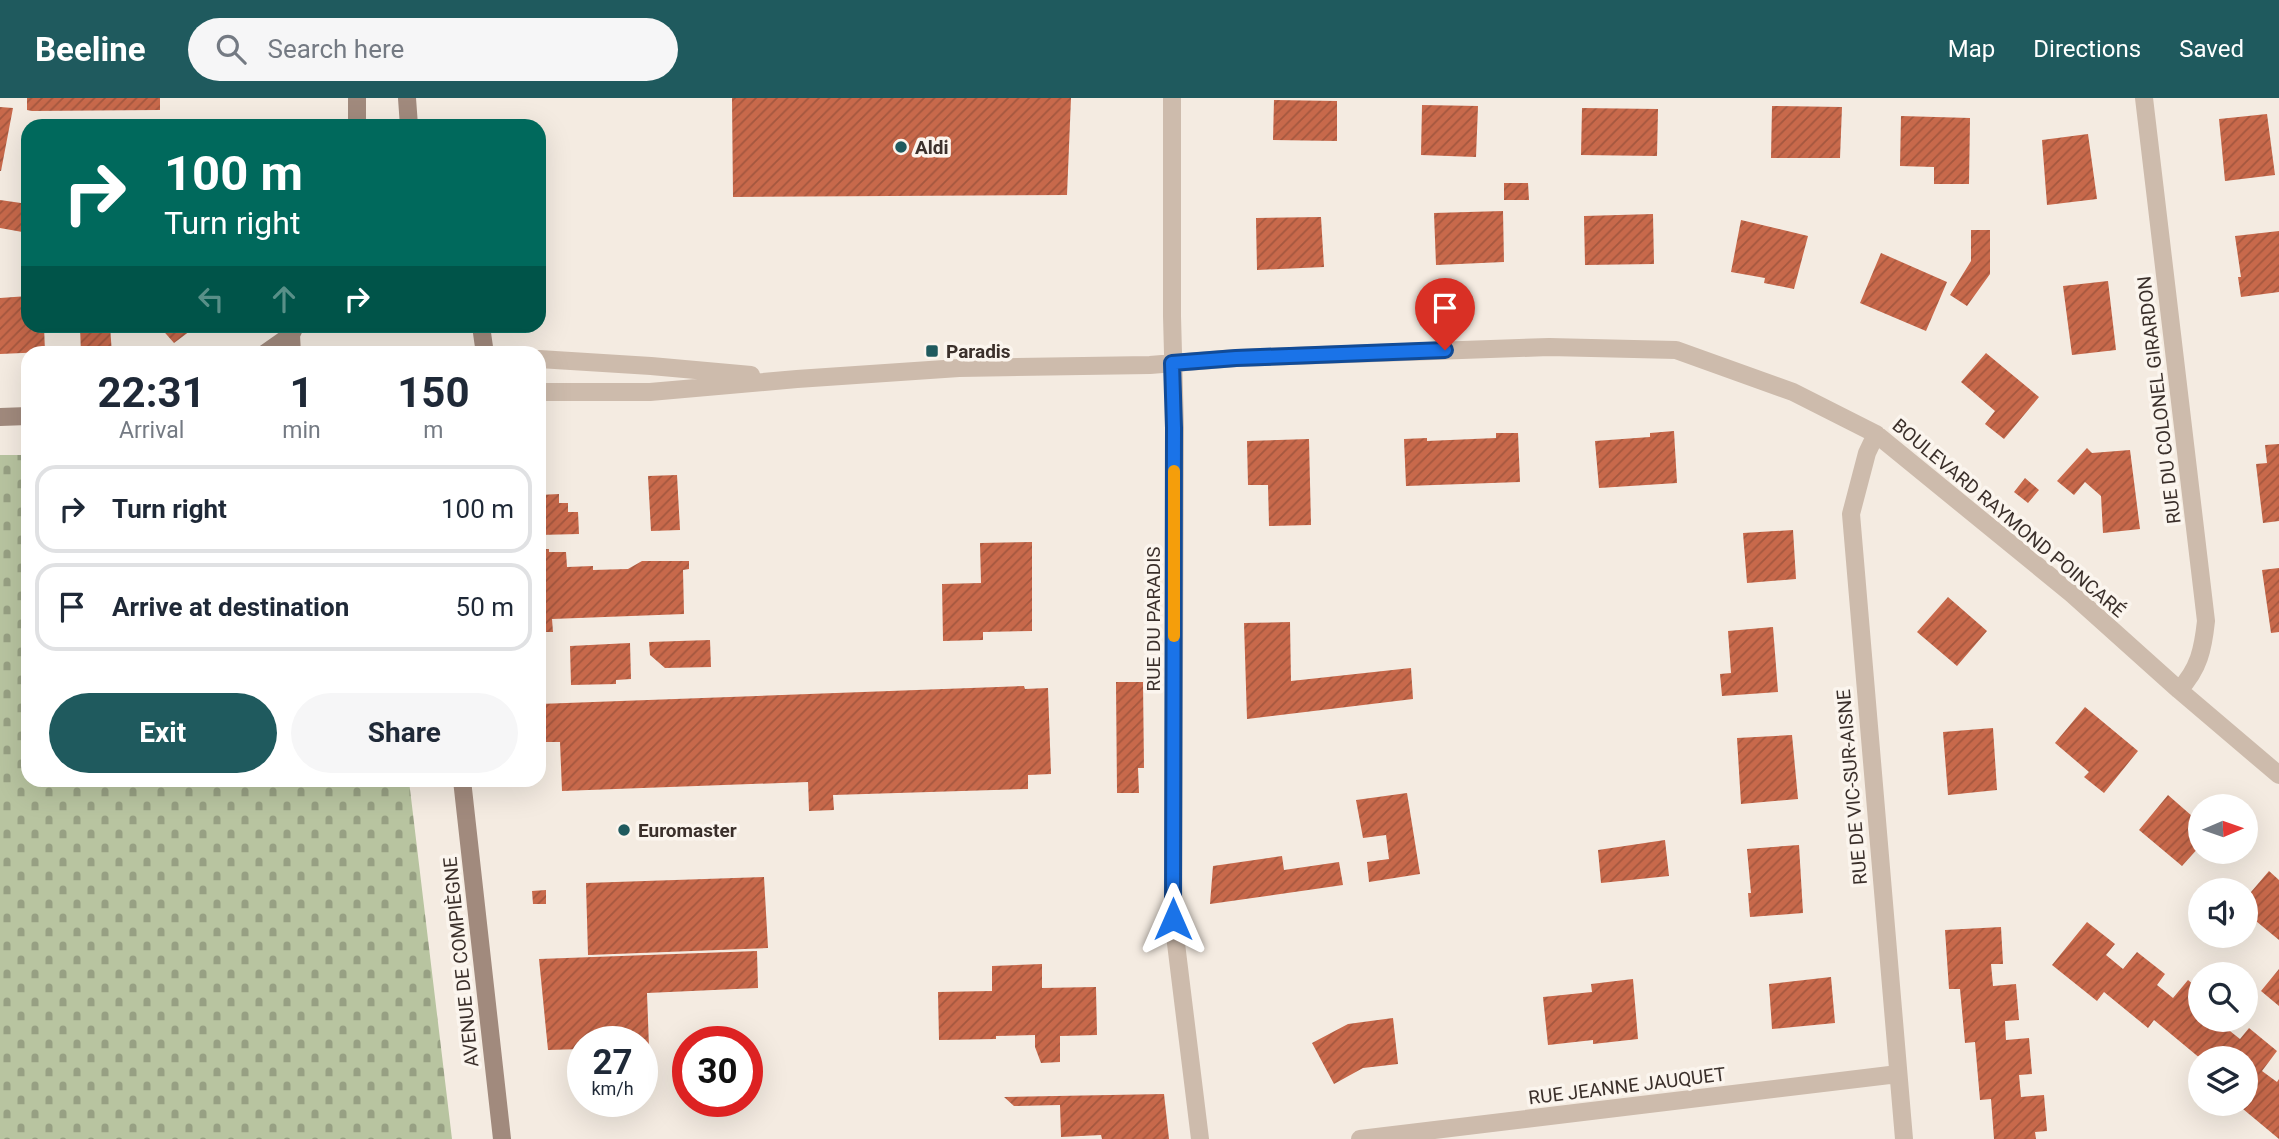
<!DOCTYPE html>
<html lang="en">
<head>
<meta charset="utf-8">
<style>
  body { margin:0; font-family:Roboto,sans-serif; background:#f6f6f7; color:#1f2937; height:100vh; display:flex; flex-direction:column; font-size:26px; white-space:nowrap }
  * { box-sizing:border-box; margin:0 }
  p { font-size:23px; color:#747a83 }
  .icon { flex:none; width:38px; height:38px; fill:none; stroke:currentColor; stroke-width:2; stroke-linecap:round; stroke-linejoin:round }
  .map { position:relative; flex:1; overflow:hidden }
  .drawer { position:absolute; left:21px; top:248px; width:525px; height:441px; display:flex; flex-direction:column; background:#fff; border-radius:21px; box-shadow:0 7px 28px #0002 }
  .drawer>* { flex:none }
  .hud { position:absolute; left:21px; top:21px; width:525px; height:214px; border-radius:21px; box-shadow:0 7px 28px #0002; background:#00695c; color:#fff; overflow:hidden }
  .needle { width:46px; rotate:88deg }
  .tools { position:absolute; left:2188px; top:696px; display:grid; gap:14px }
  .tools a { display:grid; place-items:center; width:70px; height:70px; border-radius:50%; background:#fff; box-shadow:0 7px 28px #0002; font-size:35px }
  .speed { position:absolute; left:567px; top:928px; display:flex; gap:14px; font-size:35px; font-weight:700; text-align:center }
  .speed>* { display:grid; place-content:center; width:91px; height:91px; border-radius:50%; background:#fff; box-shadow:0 7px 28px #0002; line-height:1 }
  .speed small { font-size:18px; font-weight:400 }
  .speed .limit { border:10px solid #d22; background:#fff; color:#111 }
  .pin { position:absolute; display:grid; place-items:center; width:60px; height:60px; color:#fff; margin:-72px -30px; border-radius:50% 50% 50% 0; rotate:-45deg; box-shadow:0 0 7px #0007 }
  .pin .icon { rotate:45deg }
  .me { position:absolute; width:77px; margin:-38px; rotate:0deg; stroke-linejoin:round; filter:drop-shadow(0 0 5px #0008) }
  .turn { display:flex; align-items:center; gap:24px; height:147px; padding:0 28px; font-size:32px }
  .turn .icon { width:91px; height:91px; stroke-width:2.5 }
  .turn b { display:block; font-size:49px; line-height:60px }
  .lanes { display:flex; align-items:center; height:66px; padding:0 28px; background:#0003; justify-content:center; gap:35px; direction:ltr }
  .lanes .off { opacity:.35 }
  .eta { display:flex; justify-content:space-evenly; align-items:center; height:119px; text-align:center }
  .eta b { font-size:42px; font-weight:700; line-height:49px }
  .action { display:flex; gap:14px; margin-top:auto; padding:14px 28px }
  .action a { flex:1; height:80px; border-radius:42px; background:#1f5a5e; color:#fff; font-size:28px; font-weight:700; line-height:80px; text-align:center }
  .action a+a { background:#f6f6f7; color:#1f2937 }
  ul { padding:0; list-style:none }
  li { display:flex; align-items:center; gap:21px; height:88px; margin:0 14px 10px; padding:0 14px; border:4px solid #e0e1e3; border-radius:21px }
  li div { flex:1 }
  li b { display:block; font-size:26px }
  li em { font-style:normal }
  header { display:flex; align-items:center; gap:42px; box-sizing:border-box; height:98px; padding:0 35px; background:#1f5a5e; color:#fff }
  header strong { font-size:33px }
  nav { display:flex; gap:38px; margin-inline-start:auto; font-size:24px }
  .search { width:490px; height:63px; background:#f6f6f7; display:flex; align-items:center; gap:18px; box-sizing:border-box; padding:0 24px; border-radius:38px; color:#747a83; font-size:26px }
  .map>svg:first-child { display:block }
  .cemetery { fill:url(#cemetery-stones) }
  .building { fill:url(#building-hatch) }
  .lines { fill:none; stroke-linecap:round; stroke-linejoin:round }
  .minor { stroke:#cdbbac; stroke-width:18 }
  .secondary { stroke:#a18a7d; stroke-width:18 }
  .route-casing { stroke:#114b97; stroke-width:18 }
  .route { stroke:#1a73e8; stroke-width:12 }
  .slow { stroke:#f59e0b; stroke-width:12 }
  .poi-dot { fill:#1f5a5e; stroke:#fbf5ee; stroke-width:2.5 }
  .labels { text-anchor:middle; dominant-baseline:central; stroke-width:7; stroke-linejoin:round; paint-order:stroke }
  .poi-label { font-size:19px; font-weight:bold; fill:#3b302b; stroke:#fbf5ee; text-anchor:start }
  .street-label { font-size:19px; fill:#3b302b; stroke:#fbf5ee }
</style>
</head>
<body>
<header>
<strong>Beeline</strong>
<div class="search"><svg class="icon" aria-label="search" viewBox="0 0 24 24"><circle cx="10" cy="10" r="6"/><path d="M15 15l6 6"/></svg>Search here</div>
<nav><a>Map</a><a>Directions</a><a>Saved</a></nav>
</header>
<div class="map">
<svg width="2279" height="1041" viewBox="0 0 2279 1041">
  <defs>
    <pattern id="cemetery-stones" width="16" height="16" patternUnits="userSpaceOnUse" patternTransform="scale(1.75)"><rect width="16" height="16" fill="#b8c4a0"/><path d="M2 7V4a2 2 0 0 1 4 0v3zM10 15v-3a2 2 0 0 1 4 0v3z" fill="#97a083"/></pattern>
    <pattern id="building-hatch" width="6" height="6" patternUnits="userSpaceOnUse" patternTransform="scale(1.75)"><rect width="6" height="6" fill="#c8694b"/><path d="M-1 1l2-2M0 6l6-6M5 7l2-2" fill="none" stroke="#a4573f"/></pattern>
  </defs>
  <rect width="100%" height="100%" fill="#f4ebe1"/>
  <!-- cemetery -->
  <path class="cemetery" d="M0,357H28V682L409,683L452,1041H0Z"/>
  <!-- building -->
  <path class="building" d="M27,0H160V12L32,13L27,12Z
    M732,0H1071L1067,97L733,99Z
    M1274,2L1337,3V43L1273,42Z
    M1422,7L1478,8L1476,59L1421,57Z
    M1772,8L1842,9L1840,60H1771Z
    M0,9L13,10L1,73H0Z
    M1582,10L1658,11L1657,58L1581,57Z
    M2267,16L2275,77L2225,83L2219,21Z
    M1901,18L1970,20L1969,86H1934V69L1900,68Z
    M2088,36L2097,101L2047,107L2042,42Z
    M1504,85H1528L1529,102H1504Z
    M0,102L28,106V135L0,130Z
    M1503,113L1504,164L1436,167L1434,115Z
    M1653,116L1654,166L1585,167L1584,118Z
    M1321,119L1324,169L1257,172L1256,120Z
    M1741,122L1808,138L1794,191L1764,185L1765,180L1731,174Z
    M1971,132H1990V176L1967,208L1950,197L1971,163Z
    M2279,133V194L2241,199L2238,179H2241L2235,138Z
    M1881,155L1947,184L1926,233L1860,205Z
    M2108,183L2116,252L2072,257L2063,188Z
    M28,198V228H44L45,254L0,256V200Z
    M80,228H110L112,256H81Z
    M159,228H193L194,230L174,245Z
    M1986,255L2039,299L2004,341L1985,326L1995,313L1961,284Z
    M1674,333L1677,385L1599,390L1595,343L1650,339V335Z
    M1496,335H1518L1520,384L1406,388L1404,341L1427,340V343L1496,340Z
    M1309,341L1311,427L1269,428L1268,387H1248L1247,343Z
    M2279,346V423L2263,425L2256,366L2267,365L2265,347Z
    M2087,350L2092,355L2130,352L2140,431L2103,435L2101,398L2085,384L2074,397L2057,383Z
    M677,377L680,432L651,433L648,378Z
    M2025,380L2039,392L2028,405L2014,394Z
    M559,396V405H568V414H578L579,436L539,437V397Z
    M1793,432L1796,481L1747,485L1743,435Z
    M1032,444V533L983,534V542L943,543L942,486L981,485L980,445Z
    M539,451H549V454H566L567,469L593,468V472L628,471L642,463H689V471L683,472L684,516L552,521L553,534H539Z
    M2279,470V534L2271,535L2262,472Z
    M1948,499L1987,533L1957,568L1917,534Z
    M1290,524L1291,583L1411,570L1413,601L1247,621L1244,525Z
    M1773,529L1778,594L1722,598L1720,576L1731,575L1728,533Z
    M710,542L711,569L665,570L650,557L649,544Z
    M630,545L631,581L616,582V586L571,587L570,548Z
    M1116,584H1143L1144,670H1138L1139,695H1117Z
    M1024,588L1025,591L1048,590L1051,676L1028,677V691L833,697L834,712L809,713L808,684L562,693L560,644H539V606Z
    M2085,609L2138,653L2104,695L2084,679L2089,674L2055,645Z
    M1993,630L1997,692L1948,697L1943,634Z
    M1792,637L1798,701L1741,706L1737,640Z
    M1407,695L1420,776L1369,784L1367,764L1389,761L1386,737L1363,740L1356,702Z
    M2168,697L2200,725V748L2182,768L2139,732Z
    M1665,742L1669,778L1601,785L1598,752Z
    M1799,747L1803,815L1750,819L1748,795H1751L1747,751Z
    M1282,758L1284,772L1339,764L1343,787L1210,806L1213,768Z
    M2269,773L2279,782V842L2245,814V801Z
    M764,779L768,850L588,857L586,785Z
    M546,792V806H533L532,793Z
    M2087,824L2115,846L2106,857L2123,871L2137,854L2165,876L2157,887L2173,900L2188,882L2200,892V922H2216L2240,941L2249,930L2277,953L2262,973L2277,984L2279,981V1041L2237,1006H2245V961H2201L2154,922L2148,930L2104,894L2097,903L2052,867Z
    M2001,829L2003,866H1991L1993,888L2016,886L2019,922L2005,923L2006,942L2029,940L2032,976L2019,977L2021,999L2044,997L2047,1033L2035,1034L2036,1041H1994L1991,1001L1980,1002L1975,944L1965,945L1960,891H1949L1945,832Z
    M757,853L758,890L647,895L649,949H642V943H583V951L548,952L539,861Z
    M1042,866V890L1096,889L1097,937L1060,938V964L1041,965L1035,949V937L996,938V941L939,942L938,894L992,893V868Z
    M2279,871V908L2261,893Z
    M1831,879L1835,925L1772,931L1769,886Z
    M1633,881L1638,941L1593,946V942L1548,947L1543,899L1592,894L1591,886Z
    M1393,920L1398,966L1363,970L1334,986L1312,945L1348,926Z
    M1164,996L1169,1041H1102L1101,1037L1061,1039L1060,1007L1014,1008L1004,999Z"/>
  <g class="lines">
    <!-- minor -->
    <path class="minor" d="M1172,0V218L1175,330L1173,821L1200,1041
      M2144,0L2206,523C2203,551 2199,571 2179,592
      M539,261L651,268L751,277
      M539,294H650L797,281L959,270L1150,267L1236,260L1549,249L1676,252L1793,294L1876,336L2072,496L2179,592L2279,677
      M1876,336L1867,355L1851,416L1904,1041
      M1360,1041L1898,976"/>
    <!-- secondary -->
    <path class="secondary" d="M357,0V28
      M407,0L409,28
      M481,228L485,256
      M264,256L291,237
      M292,256L291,237L295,228
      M0,319L28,318
      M462,682L502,1041"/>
  </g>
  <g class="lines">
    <defs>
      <path id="route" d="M1173,821L1174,330L1172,265L1236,260L1445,252"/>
    </defs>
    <!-- route casing -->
    <use href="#route" class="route-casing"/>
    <!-- route -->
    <use href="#route" class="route"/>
    <!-- slow -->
    <path class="slow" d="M1174,538V373"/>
  </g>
  <!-- markers -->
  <g class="poi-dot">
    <circle cx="901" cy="49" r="7"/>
    <rect x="925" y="246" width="14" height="14" rx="3.5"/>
    <circle cx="624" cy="732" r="7"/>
  </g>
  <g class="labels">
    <!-- poi labels -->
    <g class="poi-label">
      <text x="915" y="49">Aldi</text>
      <text x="946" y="253">Paradis</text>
      <text x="638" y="732">Euromaster</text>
    </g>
    <!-- street labels -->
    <g class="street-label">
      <text transform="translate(2159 302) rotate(-97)">RUE DU COLONEL GIRARDON</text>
      <text transform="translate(2009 420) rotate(40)">BOULEVARD RAYMOND POINCARÉ</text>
      <text transform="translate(1153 521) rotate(-90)">RUE DU PARADIS</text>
      <text transform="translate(1852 689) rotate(-95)">RUE DE VIC-SUR-AISNE</text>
      <text transform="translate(461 864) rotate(-96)">AVENUE DE COMPIÈGNE</text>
      <text transform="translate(1627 988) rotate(-7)">RUE JEANNE JAUQUET</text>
    </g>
  </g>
</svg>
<div class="tools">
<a><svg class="needle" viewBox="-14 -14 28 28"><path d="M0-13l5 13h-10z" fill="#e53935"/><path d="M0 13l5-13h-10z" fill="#747a83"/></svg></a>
<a><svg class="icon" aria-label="sound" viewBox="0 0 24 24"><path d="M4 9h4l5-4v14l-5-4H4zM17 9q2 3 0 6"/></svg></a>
<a><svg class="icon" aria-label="search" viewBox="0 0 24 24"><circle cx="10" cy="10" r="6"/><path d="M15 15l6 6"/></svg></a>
<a><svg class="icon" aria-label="layers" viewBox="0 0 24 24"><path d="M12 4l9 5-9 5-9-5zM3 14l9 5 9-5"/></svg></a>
</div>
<div class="speed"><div>27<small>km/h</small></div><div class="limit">30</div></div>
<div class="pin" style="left:1445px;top:252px;background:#d93025"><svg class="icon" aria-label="arrive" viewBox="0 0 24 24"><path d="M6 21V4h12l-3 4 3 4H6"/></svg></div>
<svg class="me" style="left:1173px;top:821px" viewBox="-20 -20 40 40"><path d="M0-17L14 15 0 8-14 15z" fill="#1a73e8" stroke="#fff" stroke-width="4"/></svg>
<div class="hud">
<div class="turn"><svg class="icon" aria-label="right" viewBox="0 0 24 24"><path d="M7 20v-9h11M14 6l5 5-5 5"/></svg><div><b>100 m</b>Turn right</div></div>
<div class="lanes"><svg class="icon off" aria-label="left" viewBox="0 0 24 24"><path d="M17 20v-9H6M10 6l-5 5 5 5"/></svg><svg class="icon off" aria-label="ahead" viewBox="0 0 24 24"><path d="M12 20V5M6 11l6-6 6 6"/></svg><svg class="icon" aria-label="right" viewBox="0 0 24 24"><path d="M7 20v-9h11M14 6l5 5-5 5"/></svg></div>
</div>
<section class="drawer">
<div class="eta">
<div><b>22:31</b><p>Arrival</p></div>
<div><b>1</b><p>min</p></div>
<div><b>150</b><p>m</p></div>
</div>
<ul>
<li><svg class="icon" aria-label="right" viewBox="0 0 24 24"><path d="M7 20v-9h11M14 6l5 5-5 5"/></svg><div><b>Turn right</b></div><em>100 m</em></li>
<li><svg class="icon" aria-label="arrive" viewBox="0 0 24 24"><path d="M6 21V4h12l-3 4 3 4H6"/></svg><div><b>Arrive at destination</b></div><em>50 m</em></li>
</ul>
<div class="action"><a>Exit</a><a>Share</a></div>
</section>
</div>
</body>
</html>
